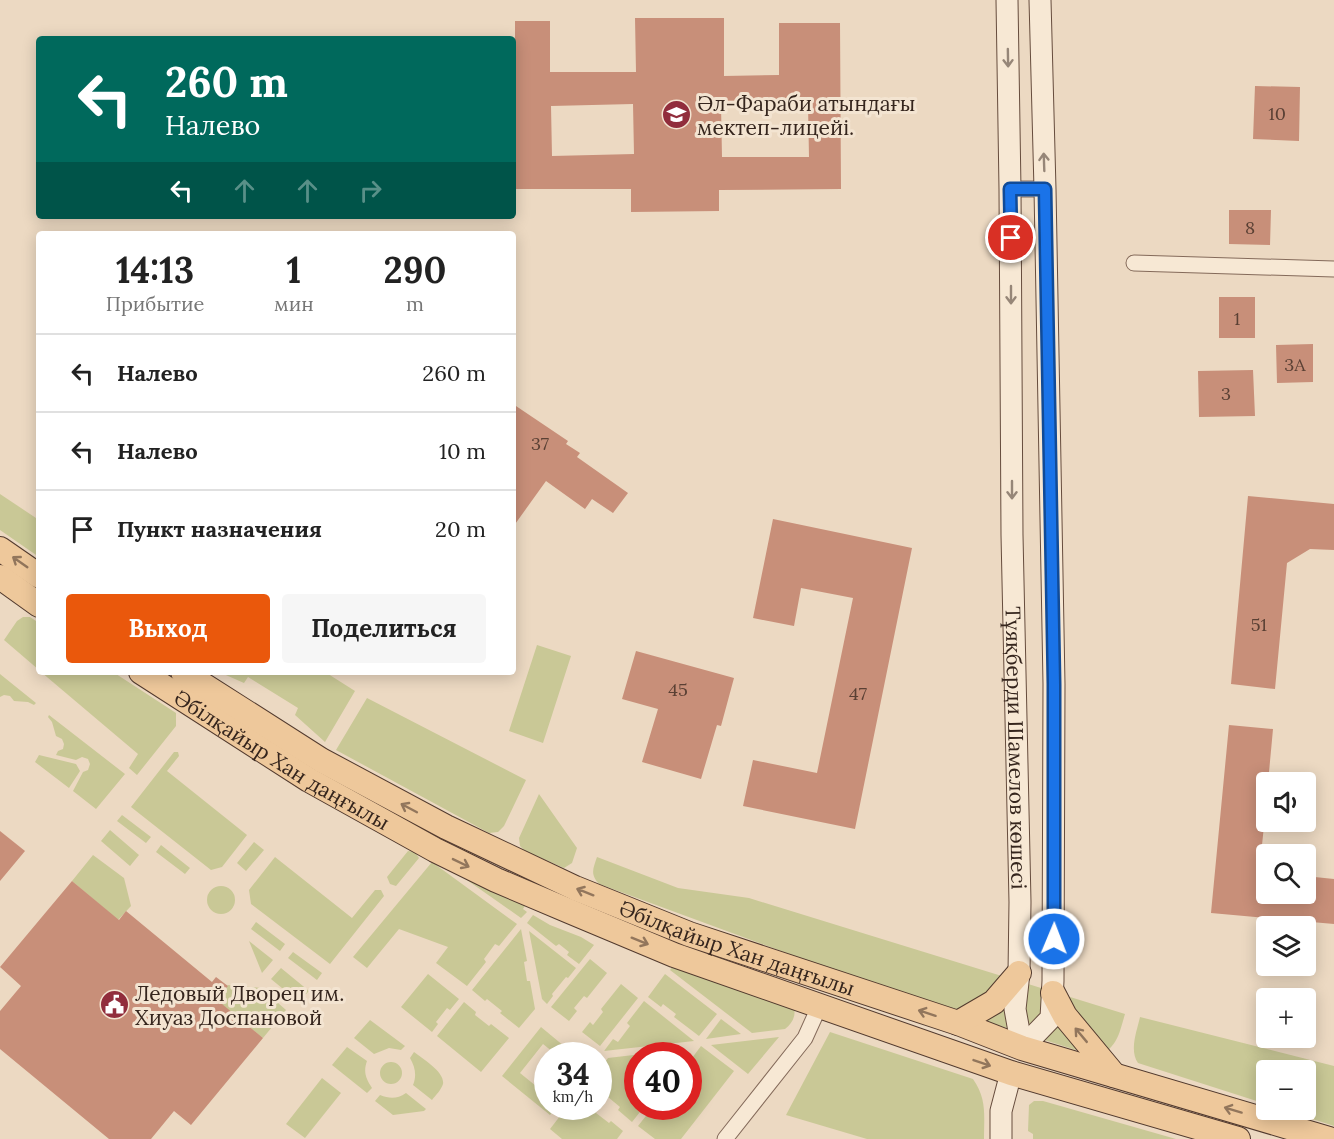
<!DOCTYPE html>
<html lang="ru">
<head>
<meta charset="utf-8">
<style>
  body { margin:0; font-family:Lora,serif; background:#f6f6f6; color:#222; height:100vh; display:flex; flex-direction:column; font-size:22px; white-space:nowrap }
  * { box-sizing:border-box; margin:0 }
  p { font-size:20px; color:#767676 }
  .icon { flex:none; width:33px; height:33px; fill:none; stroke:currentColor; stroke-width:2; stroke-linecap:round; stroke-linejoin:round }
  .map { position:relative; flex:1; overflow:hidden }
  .details { position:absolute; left:36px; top:231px; width:480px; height:444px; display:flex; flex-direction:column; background:#fff; border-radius:6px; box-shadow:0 3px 15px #0003 }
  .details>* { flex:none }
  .hud { position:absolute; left:36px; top:36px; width:480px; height:183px; border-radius:6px; box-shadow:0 3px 15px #0003; background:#00695c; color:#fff; overflow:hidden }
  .tools { position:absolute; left:1256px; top:772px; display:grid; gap:12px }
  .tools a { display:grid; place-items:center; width:60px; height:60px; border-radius:6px; background:#fff; box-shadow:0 3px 15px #0003; font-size:30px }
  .speed { position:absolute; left:534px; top:1042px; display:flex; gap:12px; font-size:30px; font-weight:700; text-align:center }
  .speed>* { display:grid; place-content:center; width:78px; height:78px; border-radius:50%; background:#fff; box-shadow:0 3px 15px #0003; line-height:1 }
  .speed small { font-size:15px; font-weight:400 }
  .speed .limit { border:9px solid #d22; background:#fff; color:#111 }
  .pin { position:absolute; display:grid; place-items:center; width:51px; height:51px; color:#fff; margin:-26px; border:3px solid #fff; border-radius:50%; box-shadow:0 2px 6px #0007 }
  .me { position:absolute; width:66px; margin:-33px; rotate:1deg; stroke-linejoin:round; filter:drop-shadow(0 0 4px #0008) }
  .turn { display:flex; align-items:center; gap:21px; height:126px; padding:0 30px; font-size:27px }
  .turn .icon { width:78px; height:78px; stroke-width:2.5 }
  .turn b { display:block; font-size:42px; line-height:51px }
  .lanes { display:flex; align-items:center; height:57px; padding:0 30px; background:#0003; justify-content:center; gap:30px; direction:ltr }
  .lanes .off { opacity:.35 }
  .eta { display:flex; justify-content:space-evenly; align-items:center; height:102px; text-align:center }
  .eta b { font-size:36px; font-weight:700; line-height:42px }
  .action { display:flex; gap:12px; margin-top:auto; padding:12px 30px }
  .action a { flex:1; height:69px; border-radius:6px; background:#ea580c; color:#fff; font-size:24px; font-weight:700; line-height:69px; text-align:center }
  .action a+a { background:#f6f6f6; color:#222 }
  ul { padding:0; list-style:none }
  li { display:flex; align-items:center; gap:18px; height:78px; padding:0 30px; border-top:2px solid #e0e0e0 }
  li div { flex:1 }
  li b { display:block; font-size:22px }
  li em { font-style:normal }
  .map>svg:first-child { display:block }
  .green { fill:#c9c896 }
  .building { fill:#c88f79; fill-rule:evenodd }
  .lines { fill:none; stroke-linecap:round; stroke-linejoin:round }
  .street-casing { stroke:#846a5a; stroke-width:17 }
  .secondary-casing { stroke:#664c3d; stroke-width:23 }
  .primary-casing { stroke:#523a2e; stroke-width:26 }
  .street { stroke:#f7e8d4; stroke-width:15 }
  .secondary { stroke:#f7e8d4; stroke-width:21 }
  .primary { stroke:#eec89b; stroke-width:24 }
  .oneway { stroke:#968678 }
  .oneway2 { stroke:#92765c }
  .route-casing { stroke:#114b97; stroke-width:15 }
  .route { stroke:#1a73e8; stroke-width:10 }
  .labels { text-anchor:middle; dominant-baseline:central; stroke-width:6; stroke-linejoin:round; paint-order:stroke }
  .number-label { font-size:18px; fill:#5a4034 }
  .poi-label { font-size:21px; fill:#35251d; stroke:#f3e4d1; text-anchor:start }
  .street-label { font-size:21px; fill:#35251d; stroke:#f3e4d1 }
</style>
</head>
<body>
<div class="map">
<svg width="1334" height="1139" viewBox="0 0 1334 1139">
  <rect width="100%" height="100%" fill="#ecd9c2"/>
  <!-- green -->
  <path class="green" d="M0,494L39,520V557L0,530Z
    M23,617H30L39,623V670L4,640L17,621Z
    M537,645L571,656L543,743L509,731Z
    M41,672H113L176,713V726L137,775L129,768L138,754Z
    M219,672H325L355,691L325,742L295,715L298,708L248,677L244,683Z
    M0,674L36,703L34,705L28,702L14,701L10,696L4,695L0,697Z
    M367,698L526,780L504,826L498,832L489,833L336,750Z
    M49,715L125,774L96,809L73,791L83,772L88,770L90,764L88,759L82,757L76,760L56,755L58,751L63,749L64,744L62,739L56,736L52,722L48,717Z
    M174,752H178L179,756L167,771L247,835L222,867L211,870L131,807Z
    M39,755L76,764L80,771L69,788L35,762Z
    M539,794L577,848L572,863L564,868L525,851L520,846L519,838Z
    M122,815L151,837L146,843L117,821Z
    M110,830L139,855L130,866L101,841Z
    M254,842L264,850L246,871L237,863Z
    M161,845L190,868L185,874L156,852Z
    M408,851L415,852L419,858L396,886L390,884L387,877Z
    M93,855L124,878L131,906L118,920L72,881Z
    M275,857L352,918L375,890H381L384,896L330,964L251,904L249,890Z
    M597,857L678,888L749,898L1125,1014C1119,1034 1118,1046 1098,1057L881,988L599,884C590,874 593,869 597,857Z
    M437,859L526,904L523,909L527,912L521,918Z
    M432,862L517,924L499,946L495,944L484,959L486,962L467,986L436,963L448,947L399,929L367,968L353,957Z
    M207 900a14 14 0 1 1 28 0a14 14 0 1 1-28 0Z
    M533,915L550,925L581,937L594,945L579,964L567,955L569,952L559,944L556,946L527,923Z
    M256,922L285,944L280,951L251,929Z
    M521,929L527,961L524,962L527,981H530L535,1009L519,1028L500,1013L502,1011L487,999L485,1001L472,990Z
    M529,931L576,968L568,978L566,977L552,994L553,996L547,1004L542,999Z
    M249,941L273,960L262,973Z
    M293,952L322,973L317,980L288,958Z
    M590,959L607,973L587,998L584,996L574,1008L577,1011L569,1021L551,1007Z
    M676,961L793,1005C797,1014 793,1023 785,1029L752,1033L670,970Z
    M281,968L309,991L303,997L294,998L271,979Z
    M428,974L459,999L450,1010L447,1008L436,1022L438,1024L432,1032L401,1007Z
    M665,974L717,1014L699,1036L674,1017L676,1014L663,1004L661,1007L648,997Z
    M621,984L638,998L600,1046L582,1032L590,1022L593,1025L603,1012L601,1009Z
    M228,985L261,988L286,1010L263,1038L216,1000Z
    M644,1001L694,1041L604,1051L613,1039L618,1042L630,1026L627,1023Z
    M464,1002L476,1012L475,1015L489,1026L491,1024L509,1038L481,1072L437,1036Z
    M1140,1017L1334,1066V1126L1285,1110H1305V1071H1266V1104L1138,1063C1129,1050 1137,1031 1140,1017Z
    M721,1019L741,1034L706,1039Z
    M370,1020L405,1046L401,1050L389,1048L374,1054L354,1038Z
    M541,1027L576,1056H558L543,1044L520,1073L547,1095L548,1107H556L550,1115L502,1076Z
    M830,1032L973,1079C987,1099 984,1115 984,1139H867L786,1115Z
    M779,1037L748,1074L711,1045Z
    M701,1046L734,1071L681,1139H655L638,1126L653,1107H688L689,1062Z
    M347,1047L367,1061C363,1072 366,1079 372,1088L367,1093L332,1065Z
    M414,1052C423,1059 445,1072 443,1084C441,1090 436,1095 432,1100L413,1085C417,1075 415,1067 410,1058Z
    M642,1054V1056H638V1107H644L632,1122L618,1110L620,1107L608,1097L605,1099L599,1094V1070L608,1058Z
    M380 1073a11 11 0 1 1 22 0a11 11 0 1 1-22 0Z
    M322,1078L341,1093L305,1138L286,1124Z
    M406,1093L426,1109L424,1111L393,1115L375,1101L380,1095C390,1099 397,1099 406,1093Z
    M1034,1101H1043L1176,1139H1033V1134L1028,1131L1029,1105Z
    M567,1107H593L597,1110L596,1113L609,1123L611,1121L623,1131L617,1139H562L550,1129Z"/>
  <!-- building -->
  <path class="building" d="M635,18H724V76L779,75V23H840L841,189L719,190V211L631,212V189H515V21H550V72H636ZM633,104L634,154L552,156L551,106ZM721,105H808L809,157H722Z
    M1255,86L1300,87L1299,141L1253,139Z
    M1229,210H1271L1270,245L1229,244Z
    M1219,297H1255V338H1219Z
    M1313,344V382L1277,383L1276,345Z
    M1253,370L1255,416L1199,417L1198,371Z
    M513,404L568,441L566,444L580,453L577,457L628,493L613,513L592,499L585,509L546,481L513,527Z
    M1248,496L1334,504V550L1310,549L1287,563L1275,689L1231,684Z
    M773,519L912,548L855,829L743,806L753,760L817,773L853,598L801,588L794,626L753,618Z
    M636,651L734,678L721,726L717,725L701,779L642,762L658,709L622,699Z
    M1229,725L1273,729L1268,783H1266V806L1261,855L1266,859V894H1305V876L1334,879V924L1211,913Z
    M0,831L25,851L0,881Z
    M72,881L119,920L126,911L212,982L216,977L228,986L216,999L263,1038L191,1125L174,1111L151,1139H109L0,1049V1011L21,986L0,967Z"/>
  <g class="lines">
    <defs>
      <path id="street" d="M1010,189H1045
        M1134,263L1334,269
        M725,1139L805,1038L819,1007"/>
      <g id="secondary">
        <path id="s1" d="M1007,0L1010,189L1012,535L1020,902L1019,973L1015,1009L1022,1048"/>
        <path d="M1022,1048L1051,1018L1053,981L1054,684L1045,189L1040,0"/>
        <path d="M1001,1139V1111L1011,1073"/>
      </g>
      <g id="primary">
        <path d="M0,549L39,576"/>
        <path d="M0,577L39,605"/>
        <path id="s2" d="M141,672L309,780L435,850L496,880L569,911L674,955L1011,1073L1238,1139"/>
        <path id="s3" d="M183,672L321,760L446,827L575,888L689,934L958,1023L1022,1048L1329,1139"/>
        <path d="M1053,993L1065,1016L1114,1075"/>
        <path d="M958,1023L994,1002L1019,973"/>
      </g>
    </defs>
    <!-- street casing -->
    <use href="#street" class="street-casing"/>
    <!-- secondary casing -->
    <use href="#secondary" class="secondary-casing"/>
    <!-- primary casing -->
    <use href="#primary" class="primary-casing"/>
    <!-- street -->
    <use href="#street" class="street"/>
    <!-- secondary -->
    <use href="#secondary" class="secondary"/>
    <!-- primary -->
    <use href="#primary" class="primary"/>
  </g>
  <!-- one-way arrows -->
  <defs><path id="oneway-shaft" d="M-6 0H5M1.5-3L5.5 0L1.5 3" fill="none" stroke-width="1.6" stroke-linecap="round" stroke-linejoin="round" transform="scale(1.5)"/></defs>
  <g class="oneway">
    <use href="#oneway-shaft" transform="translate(1008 58) rotate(89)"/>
    <use href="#oneway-shaft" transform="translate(1044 162) rotate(-92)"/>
    <use href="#oneway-shaft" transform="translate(1011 295) rotate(90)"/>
    <use href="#oneway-shaft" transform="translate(1012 490) rotate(90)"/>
  </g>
  <g class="oneway2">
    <use href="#oneway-shaft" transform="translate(20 562) rotate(-145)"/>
    <use href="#oneway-shaft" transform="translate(409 808) rotate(-152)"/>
    <use href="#oneway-shaft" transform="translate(461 863) rotate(26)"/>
    <use href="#oneway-shaft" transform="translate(585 892) rotate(-158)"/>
    <use href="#oneway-shaft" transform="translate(640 941) rotate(22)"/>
    <use href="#oneway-shaft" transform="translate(927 1013) rotate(-162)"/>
    <use href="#oneway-shaft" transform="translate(1081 1035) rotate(-130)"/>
    <use href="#oneway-shaft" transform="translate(982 1063) rotate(19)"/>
    <use href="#oneway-shaft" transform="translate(1233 1110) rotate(-163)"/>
  </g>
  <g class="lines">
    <defs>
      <path id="route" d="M1011,238L1010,189H1045L1054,684V939"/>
    </defs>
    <!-- route casing -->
    <use href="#route" class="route-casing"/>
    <!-- route -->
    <use href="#route" class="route"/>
  </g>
  <!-- icons -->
  <defs>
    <symbol id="school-disc" viewBox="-11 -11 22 22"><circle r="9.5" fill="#912d3c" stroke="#f3e4d1"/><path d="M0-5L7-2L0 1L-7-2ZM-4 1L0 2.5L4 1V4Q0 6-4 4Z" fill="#fff"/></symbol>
    <symbol id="civic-disc" viewBox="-11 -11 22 22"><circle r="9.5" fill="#912d3c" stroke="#f3e4d1"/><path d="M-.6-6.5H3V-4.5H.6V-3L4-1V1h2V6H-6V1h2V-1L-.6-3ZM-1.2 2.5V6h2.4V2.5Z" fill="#fff"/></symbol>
  </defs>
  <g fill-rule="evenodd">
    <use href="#school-disc" x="660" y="98" width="33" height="33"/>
    <use href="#civic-disc" x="98" y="988" width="33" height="33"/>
  </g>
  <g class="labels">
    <!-- number labels -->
    <g class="number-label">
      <text x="1277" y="113">10</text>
      <text x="1250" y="227">8</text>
      <text x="1237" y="318">1</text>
      <text x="1295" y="364">3А</text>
      <text x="1226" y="393">3</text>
      <text x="540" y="443">37</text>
      <text x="1259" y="624">51</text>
      <text x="678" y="689">45</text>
      <text x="858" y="693">47</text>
    </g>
    <!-- poi labels -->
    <g class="poi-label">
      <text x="697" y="103">Әл-Фараби атындағы<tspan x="697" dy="24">мектеп-лицейі.</tspan></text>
      <text x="135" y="993">Ледовый Дворец им.<tspan x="135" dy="24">Хиуаз Доспановой</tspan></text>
    </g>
    <!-- street labels -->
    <g class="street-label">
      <text stroke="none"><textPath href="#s1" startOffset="748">Тұяқберди Шамелов көшесі</textPath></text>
      <text stroke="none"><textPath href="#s2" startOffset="166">Әбілқайыр Хан даңғылы</textPath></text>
      <text stroke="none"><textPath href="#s3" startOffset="621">Әбілқайыр Хан даңғылы</textPath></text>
    </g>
  </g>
</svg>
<div class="tools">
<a><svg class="icon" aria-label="sound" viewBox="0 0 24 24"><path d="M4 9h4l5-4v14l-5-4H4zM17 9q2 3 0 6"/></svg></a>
<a><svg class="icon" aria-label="search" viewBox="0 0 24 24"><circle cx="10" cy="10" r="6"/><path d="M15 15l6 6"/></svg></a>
<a><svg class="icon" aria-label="layers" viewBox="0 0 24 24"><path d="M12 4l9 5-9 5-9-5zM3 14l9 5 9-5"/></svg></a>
<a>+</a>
<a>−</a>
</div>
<div class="speed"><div>34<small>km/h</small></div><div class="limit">40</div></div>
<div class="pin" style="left:1011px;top:238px;background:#d93025"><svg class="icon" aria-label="arrive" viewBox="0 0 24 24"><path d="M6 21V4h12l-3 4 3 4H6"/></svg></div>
<svg class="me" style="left:1054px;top:939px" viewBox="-20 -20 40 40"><circle r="17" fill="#1a73e8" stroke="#fff" stroke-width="3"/><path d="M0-11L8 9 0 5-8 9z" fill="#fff"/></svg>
<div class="hud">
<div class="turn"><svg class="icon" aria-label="left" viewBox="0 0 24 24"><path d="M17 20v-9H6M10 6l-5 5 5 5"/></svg><div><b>260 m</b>Налево</div></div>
<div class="lanes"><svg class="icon" aria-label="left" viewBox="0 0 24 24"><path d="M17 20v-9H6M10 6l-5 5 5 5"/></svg><svg class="icon off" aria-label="ahead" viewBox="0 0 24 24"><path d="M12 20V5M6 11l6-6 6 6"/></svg><svg class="icon off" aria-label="ahead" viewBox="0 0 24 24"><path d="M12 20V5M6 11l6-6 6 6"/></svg><svg class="icon off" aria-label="right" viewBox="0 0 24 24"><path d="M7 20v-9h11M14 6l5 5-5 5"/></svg></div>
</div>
<section class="details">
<div class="eta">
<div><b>14:13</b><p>Прибытие</p></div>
<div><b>1</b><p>мин</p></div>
<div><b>290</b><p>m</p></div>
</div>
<ul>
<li><svg class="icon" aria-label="left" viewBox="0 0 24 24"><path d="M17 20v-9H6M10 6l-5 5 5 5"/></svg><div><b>Налево</b></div><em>260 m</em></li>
<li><svg class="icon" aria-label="left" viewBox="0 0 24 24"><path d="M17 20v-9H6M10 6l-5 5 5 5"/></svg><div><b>Налево</b></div><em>10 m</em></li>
<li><svg class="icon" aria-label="arrive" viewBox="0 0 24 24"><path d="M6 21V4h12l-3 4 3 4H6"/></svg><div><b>Пункт назначения</b></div><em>20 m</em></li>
</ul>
<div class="action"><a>Выход</a><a>Поделиться</a></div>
</section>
</div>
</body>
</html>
